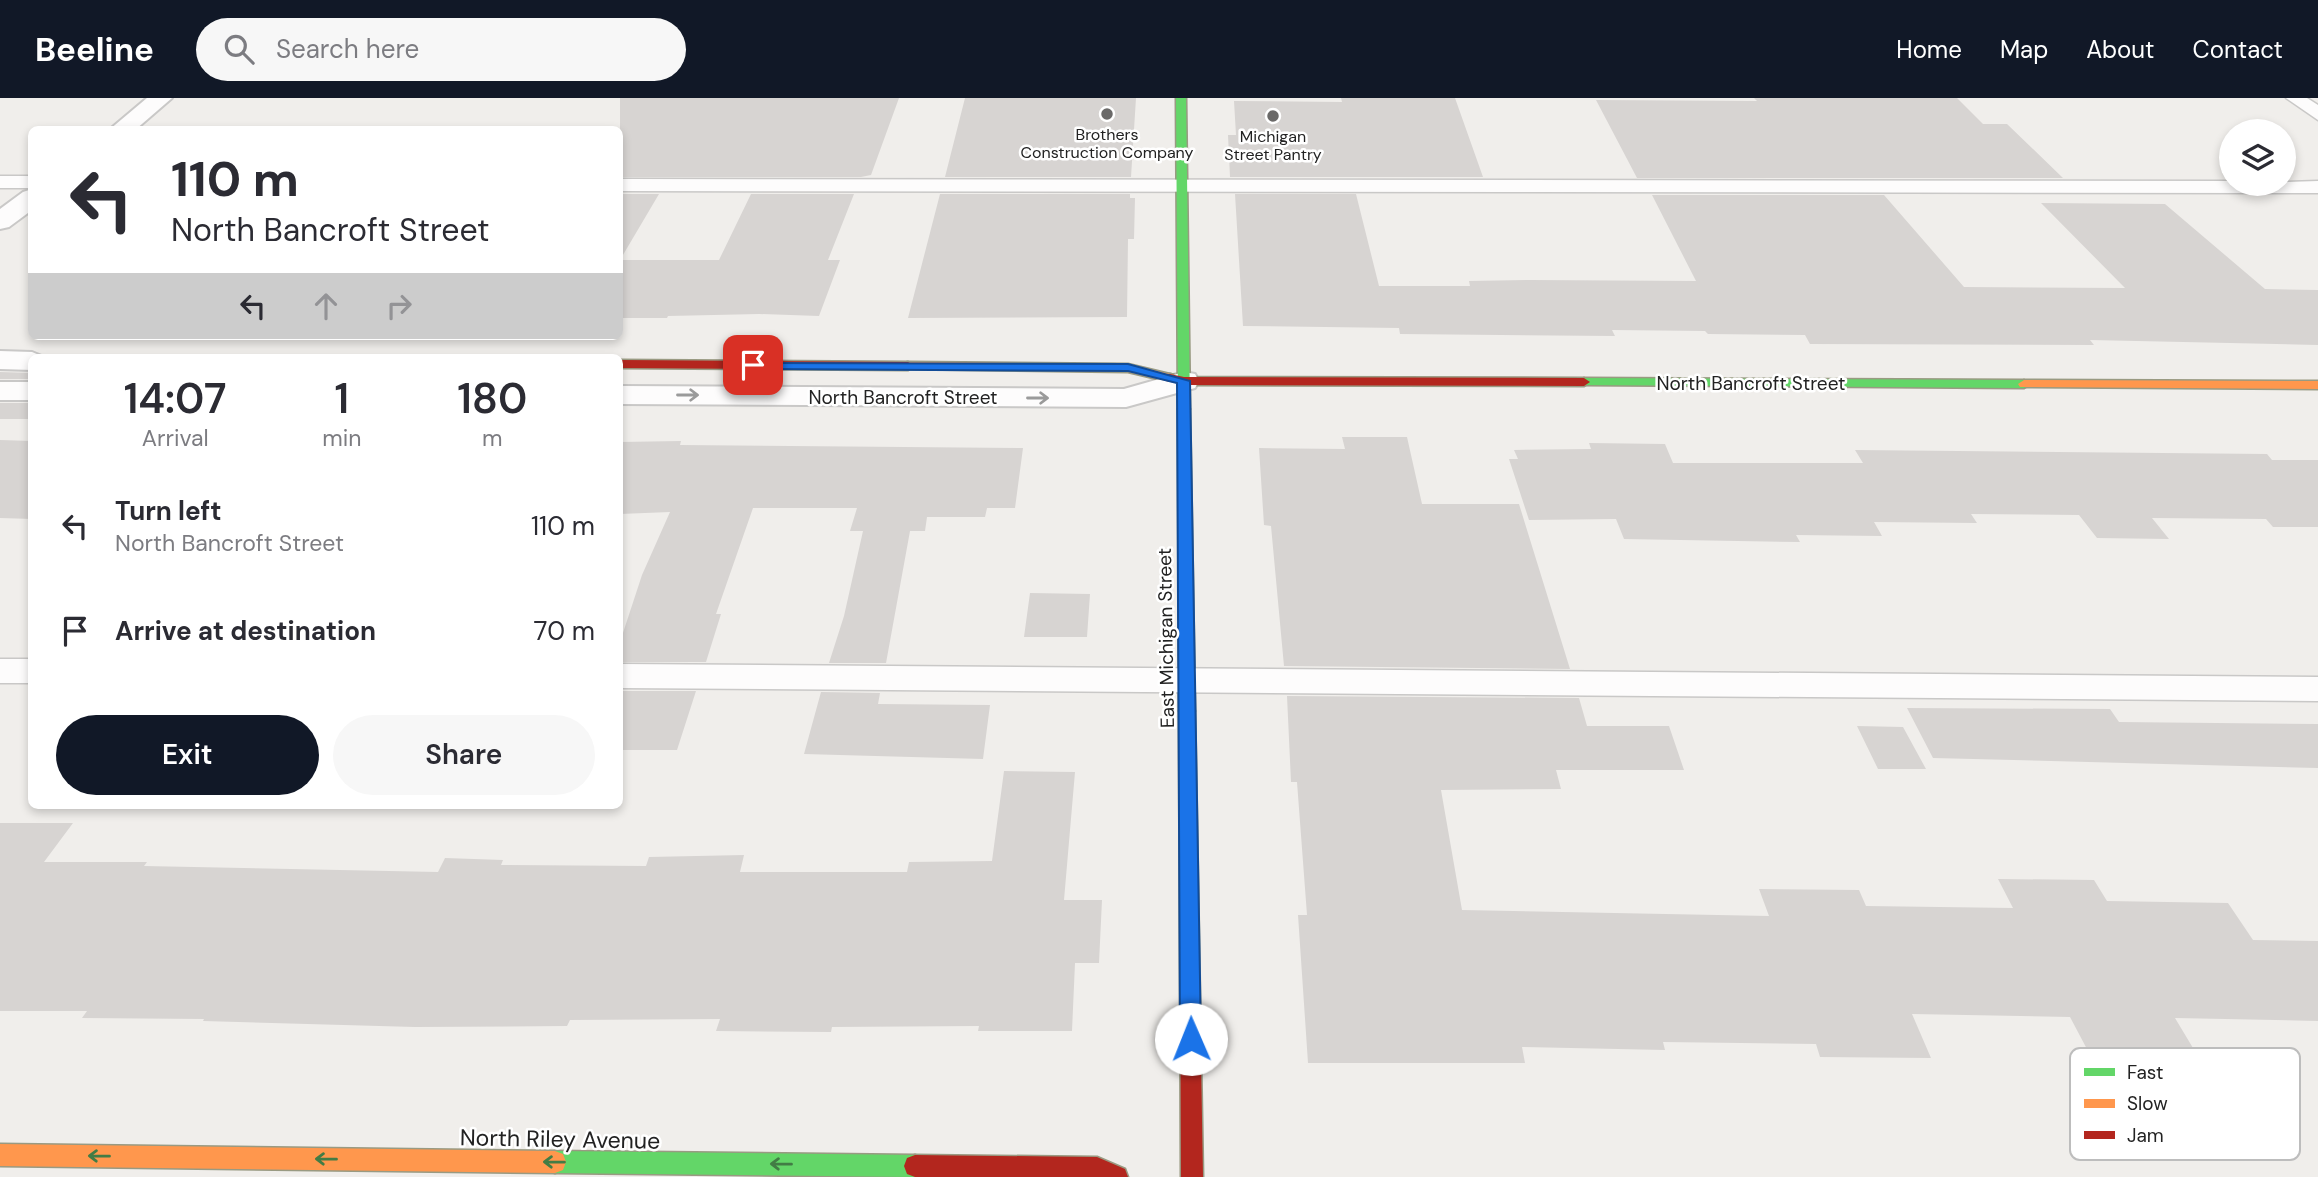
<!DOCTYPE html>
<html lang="en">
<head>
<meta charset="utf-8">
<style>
  body { margin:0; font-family:"DM Sans",sans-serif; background:#f7f7f7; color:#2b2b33; height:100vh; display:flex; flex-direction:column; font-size:26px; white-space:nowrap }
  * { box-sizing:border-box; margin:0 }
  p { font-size:23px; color:#7c7c81 }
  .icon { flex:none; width:38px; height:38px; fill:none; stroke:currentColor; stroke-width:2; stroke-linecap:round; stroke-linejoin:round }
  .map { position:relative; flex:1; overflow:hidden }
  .side { position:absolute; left:28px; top:256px; width:595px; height:455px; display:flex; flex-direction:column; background:#fff; border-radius:10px; box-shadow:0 4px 10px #0003 }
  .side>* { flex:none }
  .guide { position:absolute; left:28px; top:28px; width:595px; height:214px; border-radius:10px; box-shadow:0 4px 10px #0003; background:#fff; color:#2b2b33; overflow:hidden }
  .buttons { position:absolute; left:2219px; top:21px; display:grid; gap:14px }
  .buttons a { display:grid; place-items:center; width:77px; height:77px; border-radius:50%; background:#fff; box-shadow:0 4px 10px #0003; font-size:35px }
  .pin { position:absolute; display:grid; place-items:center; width:60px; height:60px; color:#fff; margin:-30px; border-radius:14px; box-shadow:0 4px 10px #0006 }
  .me { position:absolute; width:77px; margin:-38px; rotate:359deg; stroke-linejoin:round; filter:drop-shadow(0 0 5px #0008) }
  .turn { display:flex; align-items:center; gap:24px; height:147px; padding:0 28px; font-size:32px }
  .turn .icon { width:91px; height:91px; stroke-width:2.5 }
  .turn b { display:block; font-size:49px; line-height:60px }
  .lanes { display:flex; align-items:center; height:66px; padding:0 28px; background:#0003; justify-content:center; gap:35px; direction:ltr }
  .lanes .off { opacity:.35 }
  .eta { display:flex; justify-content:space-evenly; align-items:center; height:119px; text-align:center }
  .eta b { font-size:42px; font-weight:600; line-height:49px }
  .button { display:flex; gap:14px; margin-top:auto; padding:14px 28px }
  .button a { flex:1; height:80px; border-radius:42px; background:#111827; color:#fff; font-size:28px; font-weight:600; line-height:80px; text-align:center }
  .button a+a { background:#f7f7f7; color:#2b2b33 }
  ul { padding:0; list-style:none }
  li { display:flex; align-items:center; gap:21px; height:105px; padding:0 28px }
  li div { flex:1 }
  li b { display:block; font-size:26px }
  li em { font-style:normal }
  header { display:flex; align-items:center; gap:42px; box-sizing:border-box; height:98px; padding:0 35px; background:#111827; color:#fff }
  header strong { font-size:33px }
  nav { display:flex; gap:38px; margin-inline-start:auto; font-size:24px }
  .search { width:490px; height:63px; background:#f7f7f7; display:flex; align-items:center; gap:18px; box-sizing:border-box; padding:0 24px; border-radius:38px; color:#7c7c81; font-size:26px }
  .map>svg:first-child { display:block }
  .building { fill:#d7d4d2 }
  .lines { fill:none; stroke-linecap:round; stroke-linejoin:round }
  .lane-casing { stroke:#c9c8c7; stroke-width:3 }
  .street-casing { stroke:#c9c8c7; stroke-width:4 }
  .fast-casing { stroke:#999a82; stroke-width:3 }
  .slow-casing { stroke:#999a82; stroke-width:3 }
  .jam-casing { stroke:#999a82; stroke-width:3 }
  .lane { fill:#fdfcfc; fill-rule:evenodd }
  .street { fill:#fdfcfc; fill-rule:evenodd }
  .fast { fill:#63d668; fill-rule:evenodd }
  .slow { fill:#ff974d; fill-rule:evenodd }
  .jam { fill:#b3261e; fill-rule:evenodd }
  .oneway { stroke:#9a9a9a }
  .oneway2 { stroke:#427c45 }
  .route { fill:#1a73e8; stroke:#114b97; stroke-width:2 }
  .poi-dot { fill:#6a6968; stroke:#fff; stroke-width:2.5 }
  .labels { text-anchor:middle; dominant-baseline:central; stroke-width:5; stroke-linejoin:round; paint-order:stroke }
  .far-poi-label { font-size:16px; fill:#222; stroke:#fff }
  .street-label { font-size:19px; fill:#222; stroke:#fff }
  .near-street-label { font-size:23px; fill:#222; stroke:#fff }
  .key { fill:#fff; stroke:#bdbdbd; stroke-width:2 }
  .key-label { font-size:19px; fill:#222 }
</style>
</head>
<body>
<header>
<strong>Beeline</strong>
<div class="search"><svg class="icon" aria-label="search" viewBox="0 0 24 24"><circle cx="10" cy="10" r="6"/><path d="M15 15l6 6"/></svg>Search here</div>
<nav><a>Home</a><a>Map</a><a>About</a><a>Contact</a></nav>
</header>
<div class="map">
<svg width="2318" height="1079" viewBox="0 0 2318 1079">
  <rect width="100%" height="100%" fill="#f0eeeb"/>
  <!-- building -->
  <path class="building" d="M620,0H899L871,77L861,79H620Z
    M965,0H1136L1131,79H945Z
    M1341,0H1455L1483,79H1230L1228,37H1236L1234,3L1342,4Z
    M1754,0H1957L1983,26H2007L2063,80H1637L1596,2L1757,3Z
    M620,96H659L620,162H719L751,96H854L828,162H840L819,218L759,216L668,218L667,220H620Z
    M940,96H1130V100H1135L1134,141H1128L1127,219L908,220Z
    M1235,96H1356L1379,188H1470L1469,183L1530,182L1696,183L1652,97H1884L1964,189L2125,190L2041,105L2165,106L2265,191L2318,192V247L2090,242L2094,247L1810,246L1805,237L1708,236L1705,233L1612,232L1615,238L1400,236L1399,230L1243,228Z
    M0,274L32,275V281H0Z
    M0,305H32V321H0Z
    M1342,339H1407L1422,406H1519L1570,571L1284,568L1271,428L1264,427L1259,350L1345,351Z
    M0,342L32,343V421L0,420Z
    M681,343L680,347L1023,350L1015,410H987L985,419H927L925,433H910L886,565H829L844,518L863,433H850L857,410H753L716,516H721L706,564H620V544L642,477L670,414L620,416V344Z
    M1589,345L1665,346L1673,365H1863L1855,352L2267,356L2272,362H2318V429H2273L2266,421L2152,420L2169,441L2097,440L2079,417L1971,416L1977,425L1874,424L1882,438L1796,437L1800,444L1624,441L1616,421L1529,422L1509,361H1518L1514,352L1591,351Z
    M1030,495L1090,496L1087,539H1024Z
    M620,593H696L677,652H620Z
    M821,594L880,595L878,606L990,607L983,661L804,656Z
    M1287,598L1579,600L1587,628H1669L1684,672H1556L1561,691L1441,692L1462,812L1769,818L1759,791L1859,792L1866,808L2013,810L1998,781L2094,782L2107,803L2228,805L2253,842L2318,843V923L2175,920L2196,955L2088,953L2070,919L1912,916L1931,960L1820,959L1816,946L1663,944L1665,952L1522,949L1525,965H1308L1298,817H1307L1297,684H1291Z
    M1907,610L2110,611L2119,624L2318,626V670L1933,660Z
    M1857,628L1903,629L1926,671H1878Z
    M1004,673L1075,674L1064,802H1102L1099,865H1075L1072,933H978L979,928L832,929L831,934L716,933L720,921L570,922L567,928L415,929L203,923L204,921L82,920L87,913H0V725H73L44,764H147L144,768L438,774L445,760L503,762L501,767L646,768L649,759L744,757L740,774H907L909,764L992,763Z"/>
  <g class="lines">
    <defs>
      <path id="lane" d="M2286,0H2307L2318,7V22Z
        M0,78H32V90H0Z
        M620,81L2231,83V86L2318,83V95L620,93Z
        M0,561H32V585H0Z
        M620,566L2318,579V603L620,590Z"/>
      <path id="street" d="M147,0H172L135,32H109Z
        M32,91V112L9,129L0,131V111L23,94Z
        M0,253L32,254L44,259H32V272L0,271Z
        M1184,274L1195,276L1199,283L1195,290L1126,309L620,306V288L1124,291Z
        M0,284H32V302H0Z"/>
      <path id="fast" d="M1176,0H1186L1190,311L1184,315L1178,311Z
        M1584,280L2024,282L2030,286L2024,290L1580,287L1578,284Z
        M555,1053L915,1057L923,1060L926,1068L923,1076L915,1079L555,1075L547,1072L544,1064L547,1056Z"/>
      <path id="slow" d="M908,264L1128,266L1174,277L1176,280L1170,284L1128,274L904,271V265Z
        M2024,282L2318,283V291L2020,289L2018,286Z
        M1184,307L1190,311L1195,613L1193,617H1181L1179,613L1178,311Z
        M0,1046L555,1053L563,1056L566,1064L563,1072L555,1075L0,1068Z"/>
      <path id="jam" d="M620,262L908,264L914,268L908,272L620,270Z
        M1170,276L1184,279L1584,280L1590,284L1584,288L1184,287L1166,283V277Z
        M1187,607L1193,609L1195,613L1203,1079H1181L1179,613L1181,609Z
        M915,1057L1097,1059L1125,1071L1128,1079H915L907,1076L904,1068L907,1060Z"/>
    </defs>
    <!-- lane casing -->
    <use href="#lane" class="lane-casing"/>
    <!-- street casing -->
    <use href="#street" class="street-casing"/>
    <!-- fast casing -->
    <use href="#fast" class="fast-casing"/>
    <!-- slow casing -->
    <use href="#slow" class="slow-casing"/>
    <!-- jam casing -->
    <use href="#jam" class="jam-casing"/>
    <!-- lane -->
    <use href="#lane" class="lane"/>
    <!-- street -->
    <use href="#street" class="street"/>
    <!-- fast -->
    <use href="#fast" class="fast"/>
    <!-- slow -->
    <use href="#slow" class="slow"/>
    <!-- jam -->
    <use href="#jam" class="jam"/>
  </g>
  <!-- one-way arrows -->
  <defs><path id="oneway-shaft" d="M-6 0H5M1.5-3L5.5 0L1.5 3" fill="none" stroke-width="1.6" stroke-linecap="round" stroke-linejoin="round" transform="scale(1.75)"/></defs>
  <g class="oneway">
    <use href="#oneway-shaft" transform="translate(688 297)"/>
    <use href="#oneway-shaft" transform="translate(1038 300)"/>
  </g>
  <g class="oneway2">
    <use href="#oneway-shaft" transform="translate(99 1058) rotate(-179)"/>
    <use href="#oneway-shaft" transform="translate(326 1061) rotate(-179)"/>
    <use href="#oneway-shaft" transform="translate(554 1064) rotate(-179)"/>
    <use href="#oneway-shaft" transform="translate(781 1066) rotate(-179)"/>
  </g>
  <!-- route -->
  <path class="route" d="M749,265L1128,266L1190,283L1201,941L1198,948L1191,951L1184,948L1180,941L1177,285L1128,273L753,271L749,270Z"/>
  <!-- markers -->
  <g class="poi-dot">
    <circle cx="1107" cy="16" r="7"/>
    <circle cx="1273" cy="18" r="7"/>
  </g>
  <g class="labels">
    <!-- far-poi labels -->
    <g class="far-poi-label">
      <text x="1107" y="36">Brothers<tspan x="1107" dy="18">Construction Company</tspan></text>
      <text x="1273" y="38">Michigan<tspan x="1273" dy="18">Street Pantry</tspan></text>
    </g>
    <!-- street labels -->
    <g class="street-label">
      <text x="1751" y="285">North Bancroft Street</text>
      <text x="903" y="299">North Bancroft Street</text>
      <text transform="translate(1166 540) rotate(-91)">East Michigan Street</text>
    </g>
    <!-- near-street labels -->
    <g class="near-street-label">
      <text transform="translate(560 1041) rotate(1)">North Riley Avenue</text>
    </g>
  </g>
  <!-- legend -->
  <rect x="2070" y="950" width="230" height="112" rx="10" class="key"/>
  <rect x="2084" y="970" width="31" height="8" fill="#63d668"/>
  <rect x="2084" y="1001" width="31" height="9" fill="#ff974d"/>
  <rect x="2084" y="1033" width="31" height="8" fill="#b3261e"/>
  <g class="key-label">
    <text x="2127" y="981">Fast</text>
    <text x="2127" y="1012">Slow</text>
    <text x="2127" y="1044">Jam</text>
  </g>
</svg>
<div class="buttons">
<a><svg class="icon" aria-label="layers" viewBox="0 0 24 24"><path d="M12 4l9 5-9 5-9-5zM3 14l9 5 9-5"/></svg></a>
</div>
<div class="pin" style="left:753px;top:267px;background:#d93025"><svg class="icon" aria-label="arrive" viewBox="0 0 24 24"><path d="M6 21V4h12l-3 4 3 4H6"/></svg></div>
<svg class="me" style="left:1191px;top:941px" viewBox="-20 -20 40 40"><circle r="19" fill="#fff"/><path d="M0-13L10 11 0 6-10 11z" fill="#1a73e8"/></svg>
<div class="guide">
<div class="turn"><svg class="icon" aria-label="left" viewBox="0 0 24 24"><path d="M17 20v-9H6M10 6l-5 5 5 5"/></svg><div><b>110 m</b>North Bancroft Street</div></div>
<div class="lanes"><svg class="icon" aria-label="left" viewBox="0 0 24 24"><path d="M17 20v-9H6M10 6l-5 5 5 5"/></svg><svg class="icon off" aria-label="ahead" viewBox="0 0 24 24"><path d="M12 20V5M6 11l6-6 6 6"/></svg><svg class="icon off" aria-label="right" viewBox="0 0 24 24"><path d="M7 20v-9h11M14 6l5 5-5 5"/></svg></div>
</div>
<section class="side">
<div class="eta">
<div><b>14:07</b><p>Arrival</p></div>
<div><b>1</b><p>min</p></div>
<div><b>180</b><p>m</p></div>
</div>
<ul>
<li><svg class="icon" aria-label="left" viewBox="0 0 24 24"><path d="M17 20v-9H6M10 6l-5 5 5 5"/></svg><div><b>Turn left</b><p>North Bancroft Street</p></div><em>110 m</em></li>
<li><svg class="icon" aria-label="arrive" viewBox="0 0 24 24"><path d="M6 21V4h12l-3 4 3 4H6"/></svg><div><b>Arrive at destination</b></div><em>70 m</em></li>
</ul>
<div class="button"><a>Exit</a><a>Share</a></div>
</section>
</div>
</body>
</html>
